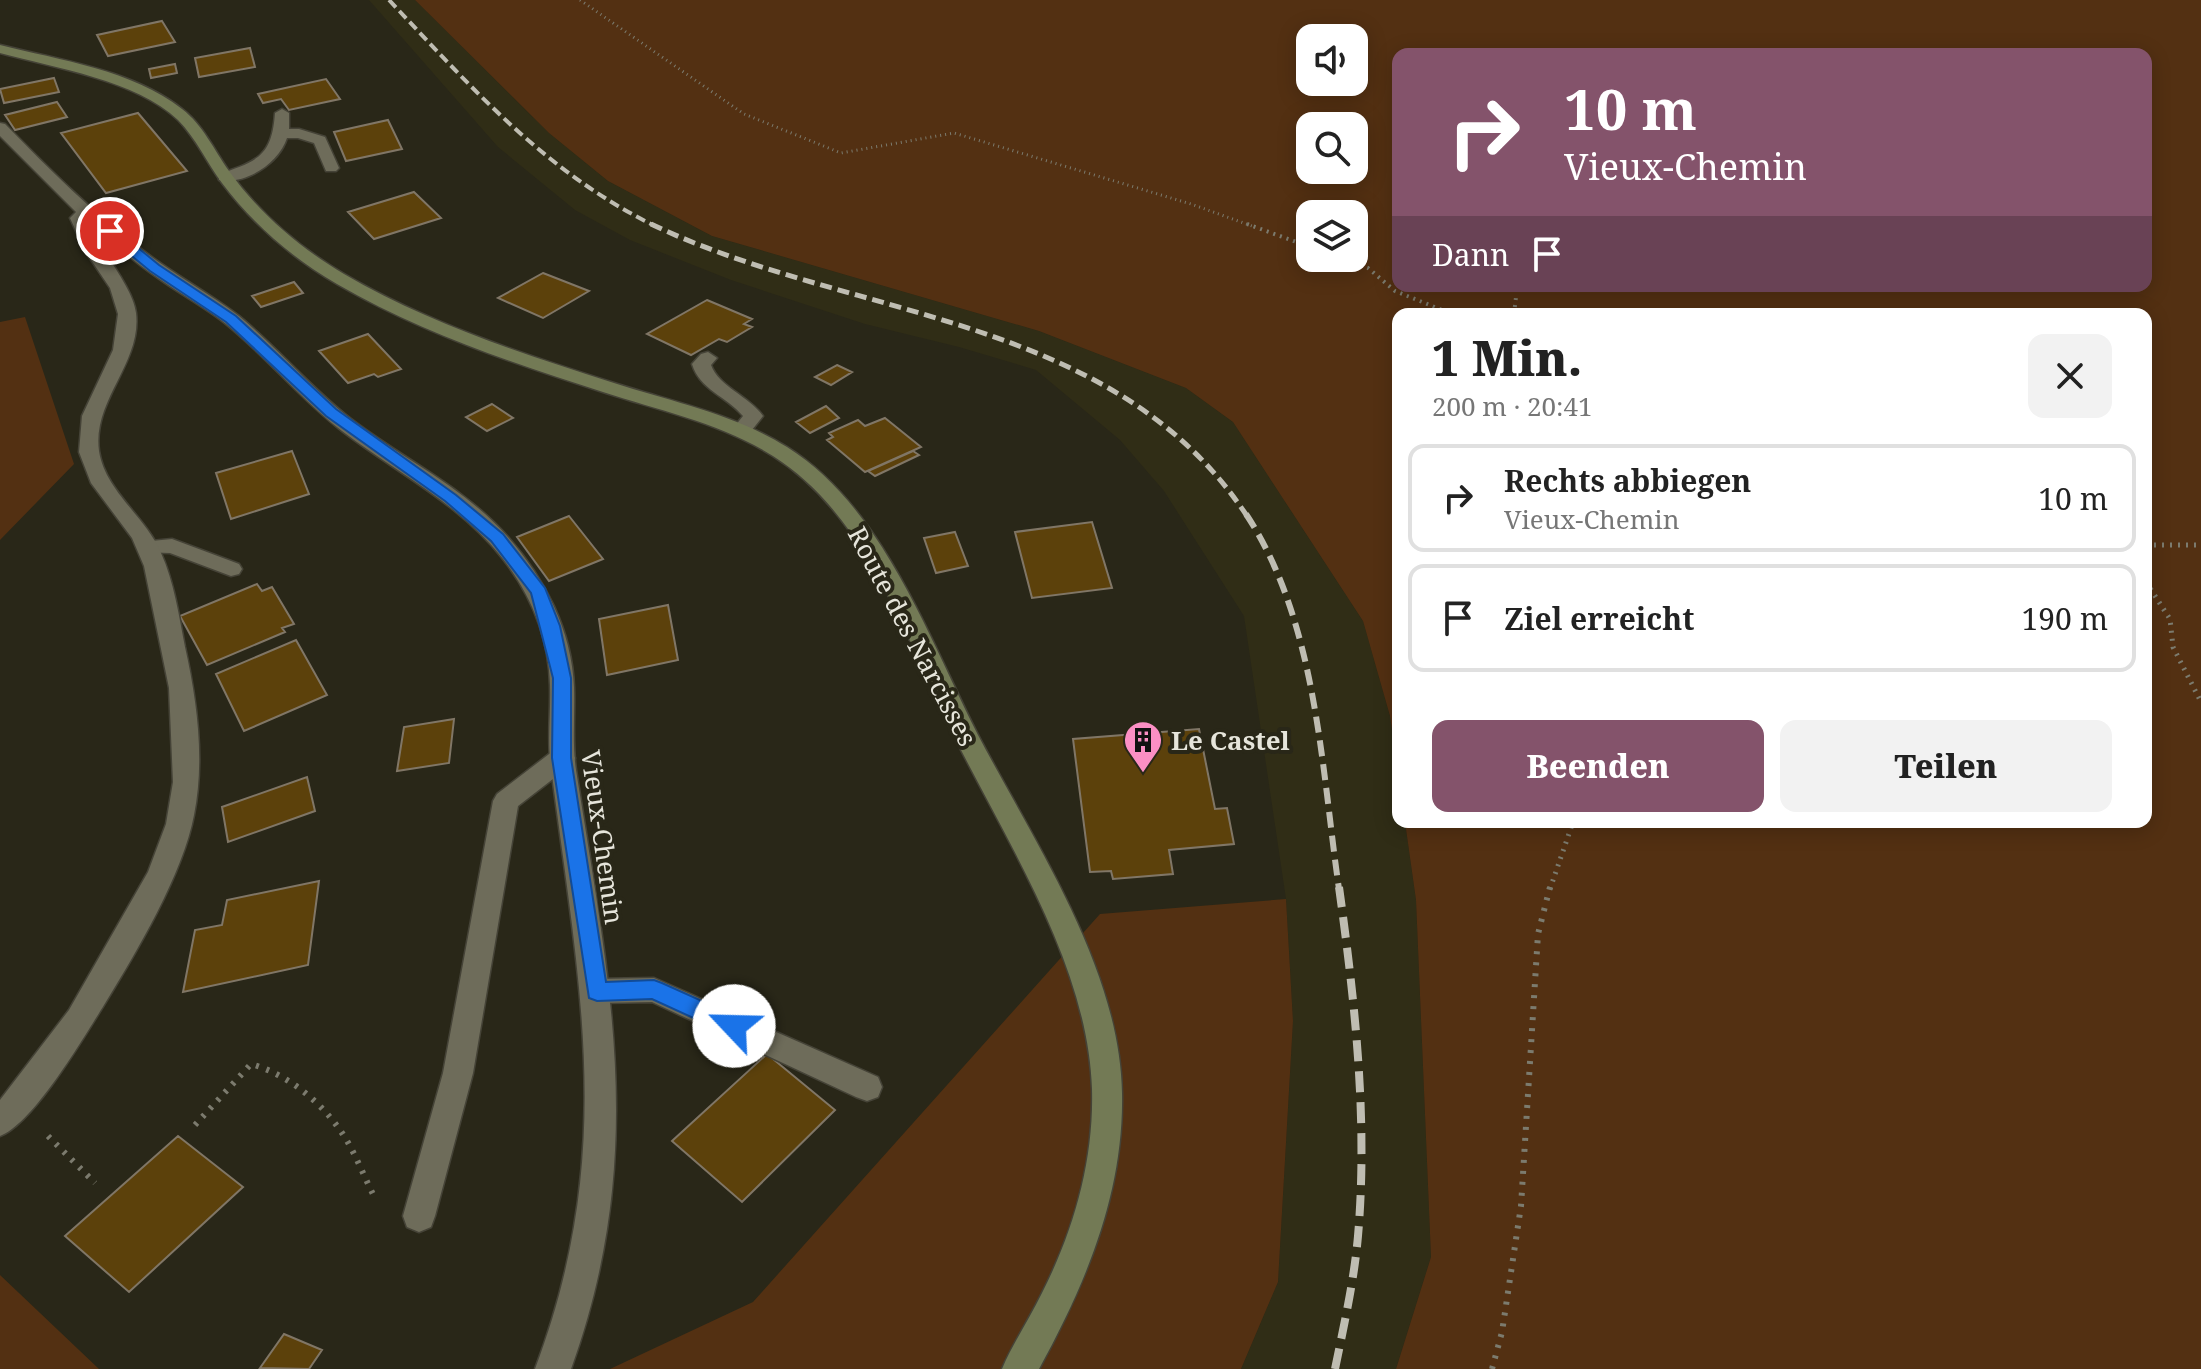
<!DOCTYPE html>
<html lang="de">
<head>
<meta charset="utf-8">
<style>
  body { margin:0; font-family:"Noto Serif",serif; background:#f2f2f2; color:#222; height:100vh; display:flex; flex-direction:column; font-size:30px; white-space:nowrap }
  * { box-sizing:border-box; margin:0 }
  p { font-size:26px; color:#767676 }
  .icon { flex:none; width:44px; height:44px; fill:none; stroke:currentColor; stroke-width:2; stroke-linecap:round; stroke-linejoin:round }
  .map { position:relative; flex:1; overflow:hidden }
  .side { position:absolute; left:1392px; top:308px; width:760px; height:520px; display:flex; flex-direction:column; background:#fff; border-radius:16px; box-shadow:0 4px 20px #0003 }
  .side>* { flex:none }
  .banner { position:absolute; left:1392px; top:48px; width:760px; height:244px; border-radius:16px; box-shadow:0 4px 20px #0003; background:#84536b; color:#fff; overflow:hidden }
  .fabs { position:absolute; left:1296px; top:24px; display:grid; gap:16px }
  .fabs a { display:grid; place-items:center; width:72px; height:72px; border-radius:16px; background:#fff; box-shadow:0 4px 20px #0003; font-size:40px }
  .pin { position:absolute; display:grid; place-items:center; width:68px; height:68px; color:#fff; margin:-34px; border:4px solid #fff; border-radius:50%; box-shadow:0 2px 8px #0007 }
  .me { position:absolute; width:88px; margin:-44px; rotate:294deg; stroke-linejoin:round; filter:drop-shadow(0 0 6px #0008) }
  .turn { display:flex; align-items:center; gap:28px; height:168px; padding:0 40px; font-size:36px }
  .turn .icon { width:104px; height:104px; stroke-width:2.5 }
  .turn b { display:block; font-size:56px; line-height:68px }
  .then { display:flex; align-items:center; height:76px; padding:0 40px; background:#0003; gap:16px; font-size:30px }
  .round { display:grid; place-items:center; flex:none; width:84px; height:84px; border-radius:16px; background:#f2f2f2 }
  .headline { display:flex; align-items:center; justify-content:space-between; height:136px; padding:0 40px }
  h1 { font-size:48px; font-weight:800; line-height:60px }
  .action { display:flex; gap:16px; margin-top:auto; padding:16px 40px }
  .action a { flex:1; height:92px; border-radius:16px; background:#84536b; color:#fff; font-size:32px; font-weight:800; line-height:92px; text-align:center }
  .action a+a { background:#f2f2f2; color:#222 }
  ul { padding:0; list-style:none }
  li { display:flex; align-items:center; gap:24px; height:108px; margin:0 16px 12px; padding:0 24px; border:4px solid #e0e0e0; border-radius:16px }
  li div { flex:1 }
  li b { display:block; font-size:30px }
  li em { font-style:normal }
  .map>svg:first-child { display:block }
  .built { fill:#302d16 }
  .green { fill:#533012; fill-rule:evenodd }
  .building { fill:#5c410b; stroke:#807666; stroke-width:2 }
  .lines { fill:none; stroke-linecap:round; stroke-linejoin:round }
  .lane-casing { stroke:#454337; stroke-width:3 }
  .street-casing { stroke:#454337; stroke-width:3 }
  .secondary-casing { stroke:#454337; stroke-width:3 }
  .path-far3 { stroke:#7c7b6e; stroke-width:3; stroke-dasharray:1 4; stroke-linecap:butt }
  .path-far2 { stroke:#7c7b6e; stroke-width:4; stroke-dasharray:2 5; stroke-linecap:butt }
  .path-far1 { stroke:#7c7b6e; stroke-width:5; stroke-dasharray:2 6; stroke-linecap:butt }
  .path { stroke:#7c7b6e; stroke-width:6; stroke-dasharray:3 8; stroke-linecap:butt }
  .lane { fill:#6e6c5a; fill-rule:evenodd }
  .street { fill:#6e6c5a; fill-rule:evenodd }
  .secondary { fill:#737a55; fill-rule:evenodd }
  .rail-far3 { stroke:#bfbdb2; stroke-width:4; stroke-dasharray:10 5; stroke-linecap:butt }
  .rail-far2 { stroke:#bfbdb2; stroke-width:5; stroke-dasharray:12 6; stroke-linecap:butt }
  .rail-far1 { stroke:#bfbdb2; stroke-width:6; stroke-dasharray:16 8; stroke-linecap:butt }
  .rail { stroke:#bfbdb2; stroke-width:8; stroke-dasharray:21 10; stroke-linecap:butt }
  .route { fill:#1a73e8; stroke:#114b97; stroke-width:2 }
  .labels { text-anchor:middle; dominant-baseline:central; stroke-width:8; stroke-linejoin:round; paint-order:stroke }
  .street-label { font-size:26px; fill:#e6e5db; stroke:#292718 }
  .poi-label { font-size:26px; font-weight:bold; fill:#e6e5db; stroke:#292718; text-anchor:start }
</style>
</head>
<body>
<div class="map">
<svg width="2201" height="1369" viewBox="0 0 2201 1369">
  <rect width="100%" height="100%" fill="#292718"/>
  <!-- built -->
  <path class="built" d="M369,0H415L549,133L608,181L712,236L1039,331L1186,388L1233,422L1363,621L1390,716L1398,772V822H1405L1416,900L1431,1257L1396,1369H1241L1278,1282L1293,1021L1286,899L1244,616L1164,491L1120,440L1036,370L959,347L865,324L731,280L630,240L575,210L498,147Z"/>
  <!-- green -->
  <path class="green" d="M415,0H2201V1369H1396L1431,1257L1416,900L1405,822H2146V314H1398V772L1390,716L1363,621L1233,422L1186,388L1039,331L712,236L608,181L549,133ZM1310,38H1354V82H1310ZM1398,54H2146V286H1398ZM1354,126V170H1310V126ZM1354,214V258H1310V214Z
    M25,317L74,464L0,540V322Z
    M1286,899L1293,1021L1278,1282L1241,1369H610L753,1302L1100,914Z
    M0,1275L99,1369H0Z"/>
  <!-- building -->
  <path class="building" d="M162,21L175,42L108,56L97,35Z
    M250,48L255,67L199,77L195,58Z
    M175,64L177,73L151,78L149,69Z
    M54,78L59,92L4,103L0,89Z
    M326,79L340,99L289,110L281,99L263,103L258,94Z
    M57,102L67,117L15,130L5,115Z
    M138,113L187,171L106,193L61,133Z
    M388,120L402,149L346,161L334,132Z
    M414,192L441,218L374,239L348,212Z
    M543,273L589,291L543,318L498,298Z
    M294,282L303,293L261,307L252,296Z
    M707,300L752,319L744,324L752,327L727,342L719,339L691,355L647,334Z
    M368,334L401,369L378,377L374,374L348,383L319,351Z
    M837,365L852,372L831,385L815,377Z
    M492,404L513,418L487,431L466,417Z
    M826,406L839,418L810,433L796,422Z
    M885,418L921,447L865,472L827,440L833,437L829,433L858,420L865,426Z
    M292,451L309,494L231,519L216,473Z
    M913,451L919,455L875,476L868,471Z
    M569,516L603,559L549,581L517,537Z
    M1092,522L1112,588L1032,598L1015,532Z
    M955,532L968,566L936,573L924,538Z
    M257,584L262,591L272,587L294,624L282,628L285,632L207,665L180,616Z
    M668,605L678,660L607,675L599,619Z
    M296,640L327,695L244,731L216,674Z
    M454,719L449,763L397,771L404,727Z
    M1199,729L1215,809L1227,808L1234,844L1169,850L1173,874L1113,879L1111,871L1090,872L1073,739Z
    M307,777L315,811L228,842L222,807Z
    M319,881L308,965L183,992L195,930L222,925L227,900Z
    M767,1054L835,1110L742,1202L672,1141Z
    M178,1136L243,1187L129,1292L65,1236Z
    M284,1334L322,1350L309,1369L260,1368Z"/>
  <g class="lines">
    <defs>
      <path id="lane" d="M282,109L289,113V129H299L325,137L339,168L336,171H326L314,143L298,138H287C279,163 246,185 219,180V174C258,161 272,156 275,113Z
        M708,352L717,358L711,365C719,387 749,396 763,416L748,435H734L731,431L743,416C726,396 700,390 692,364L701,354Z
        M172,539L239,564L242,569L239,574L231,576L170,553L141,552L138,547L141,542Z
        M562,749L571,751L575,758L571,765L518,806L473,1073L435,1216L431,1227L419,1232L407,1227L403,1216L443,1073L493,801L497,794L553,751Z
        M654,978L878,1077L882,1087L878,1097L867,1101L856,1097L652,1002L597,1003L587,1000L582,991L587,982L597,979Z"/>
      <path id="street" d="M0,123L5,124C49,169 94,214 145,252C175,275 209,293 239,316C278,348 311,388 351,419C403,459 464,487 508,537C545,579 572,631 574,687C575,715 572,742 576,770C610,986 648,1155 571,1369H535C617,1152 579,987 551,767C547,740 551,712 550,685C549,638 531,595 503,559C459,503 397,473 342,431C300,399 267,357 226,324C205,307 180,294 158,278C133,261 111,242 88,222C100,250 133,287 136,313C142,363 92,400 99,451C105,491 146,517 161,553C174,582 179,616 185,647C197,701 205,760 194,815C183,874 136,953 104,1005C84,1037 33,1124 0,1136V1100L69,1010L148,872L166,824L173,782L169,688L144,566L132,538L91,483L79,452L82,416L113,350L118,314L110,288L85,251L70,218L76,212L0,136Z"/>
      <path id="secondary" d="M0,45C59,60 133,70 182,109C203,125 214,150 229,171C259,213 300,248 344,274C428,323 522,354 614,383C673,402 734,414 787,447C883,507 929,639 978,735C1034,842 1120,969 1122,1093C1124,1193 1086,1283 1039,1369H1002C1013,1343 1030,1318 1042,1293C1074,1230 1094,1160 1092,1089C1088,965 1007,843 953,734C906,639 868,516 773,456C721,423 661,411 603,392C512,363 420,332 337,284C292,258 253,224 222,183C207,163 196,138 178,120C136,80 55,68 0,53Z"/>
    </defs>
    <!-- lane casing -->
    <use href="#lane" class="lane-casing"/>
    <!-- street casing -->
    <use href="#street" class="street-casing"/>
    <!-- secondary casing -->
    <use href="#secondary" class="secondary-casing"/>
    <!-- path-far3 -->
    <path class="path-far3" d="M580,0L744,114L841,153L954,133L1191,204L1252,226"/>
    <!-- path-far2 -->
    <path class="path-far2" d="M1247,224L1310,247
      M1341,258L1368,268L1395,291L1452,314
      M1514,314L1516,297"/>
    <!-- path-far1 -->
    <path class="path-far1" d="M2146,545H2201
      M2146,582L2170,619L2173,647L2201,702
      M1550,889L1573,822"/>
    <!-- path -->
    <path class="path" d="M195,1125L251,1064C293,1076 331,1110 351,1148C360,1165 367,1183 376,1200
      M48,1136L95,1183
      M1492,1369L1502,1332L1521,1206L1538,934L1550,887"/>
    <!-- lane -->
    <use href="#lane" class="lane"/>
    <!-- street -->
    <use href="#street" class="street"/>
    <!-- secondary -->
    <use href="#secondary" class="secondary"/>
    <!-- rail-far3 -->
    <path class="rail-far3" d="M389,0C472,88 545,172 655,226"/>
    <!-- rail-far2 -->
    <path class="rail-far2" d="M651,224C851,320 1113,313 1247,516"/>
    <!-- rail-far1 -->
    <path class="rail-far1" d="M1246,514C1317,622 1321,765 1339,889"/>
    <!-- rail -->
    <path class="rail" d="M1335,1369C1344,1325 1354,1281 1358,1236C1368,1119 1355,1003 1339,887"/>
  </g>
  <!-- route -->
  <path class="route" d="M105,228H114L159,265L236,316L336,409L456,495L503,534L545,588L560,626L571,678V758L606,982L654,980L662,983L742,1019L745,1026L742,1033L734,1036L726,1033L652,999L597,1001L589,998L552,758L553,678L531,593L491,541L445,501L326,416L226,322L150,271L105,234Z"/>
  <!-- icons -->
  <defs>
    <symbol id="building-pin" viewBox="-11 -11 22 30"><path d="M0 17L-7.5 6A9.5 9.5 0 1 1 7.5 6Z" fill="#fb8fc4" stroke="#292718"/><path d="M-4-6H4V6H1V3H-1V6H-4ZM-2.5-4.3h1.7v1.8h-1.7ZM.8-4.3h1.7v1.8H.8ZM-2.5-1h1.7V.8h-1.7ZM.8-1h1.7V.8H.8Z" fill="#111"/></symbol>
  </defs>
  <g fill-rule="evenodd">
    <use href="#building-pin" x="1121" y="718" width="44" height="60"/>
  </g>
  <g class="labels">
    <!-- street labels -->
    <g class="street-label">
      <text transform="translate(913 636) rotate(62)">Route des Narcisses</text>
      <text transform="translate(603 837) rotate(82)">Vieux-Chemin</text>
    </g>
    <!-- poi labels -->
    <g class="poi-label">
      <text x="1171" y="740">Le Castel</text>
    </g>
  </g>
</svg>
<div class="fabs">
<a><svg class="icon" aria-label="sound" viewBox="0 0 24 24"><path d="M4 9h4l5-4v14l-5-4H4zM17 9q2 3 0 6"/></svg></a>
<a><svg class="icon" aria-label="search" viewBox="0 0 24 24"><circle cx="10" cy="10" r="6"/><path d="M15 15l6 6"/></svg></a>
<a><svg class="icon" aria-label="layers" viewBox="0 0 24 24"><path d="M12 4l9 5-9 5-9-5zM3 14l9 5 9-5"/></svg></a>
</div>
<div class="pin" style="left:110px;top:231px;background:#d93025"><svg class="icon" aria-label="arrive" viewBox="0 0 24 24"><path d="M6 21V4h12l-3 4 3 4H6"/></svg></div>
<svg class="me" style="left:734px;top:1026px" viewBox="-20 -20 40 40"><circle r="19" fill="#fff"/><path d="M0-13L10 11 0 6-10 11z" fill="#1a73e8"/></svg>
<div class="banner">
<div class="turn"><svg class="icon" aria-label="right" viewBox="0 0 24 24"><path d="M7 20v-9h11M14 6l5 5-5 5"/></svg><div><b>10 m</b>Vieux-Chemin</div></div>
<div class="then">Dann<svg class="icon" aria-label="arrive" viewBox="0 0 24 24"><path d="M6 21V4h12l-3 4 3 4H6"/></svg></div>
</div>
<section class="side">
<div class="headline"><div><h1>1 Min.</h1><p>200 m · 20:41</p></div><a class="round"><svg class="icon" aria-label="close" viewBox="0 0 24 24"><path d="M6 6l12 12M18 6L6 18"/></svg></a></div>
<ul>
<li><svg class="icon" aria-label="right" viewBox="0 0 24 24"><path d="M7 20v-9h11M14 6l5 5-5 5"/></svg><div><b>Rechts abbiegen</b><p>Vieux-Chemin</p></div><em>10 m</em></li>
<li><svg class="icon" aria-label="arrive" viewBox="0 0 24 24"><path d="M6 21V4h12l-3 4 3 4H6"/></svg><div><b>Ziel erreicht</b></div><em>190 m</em></li>
</ul>
<div class="action"><a>Beenden</a><a>Teilen</a></div>
</section>
</div>
</body>
</html>
